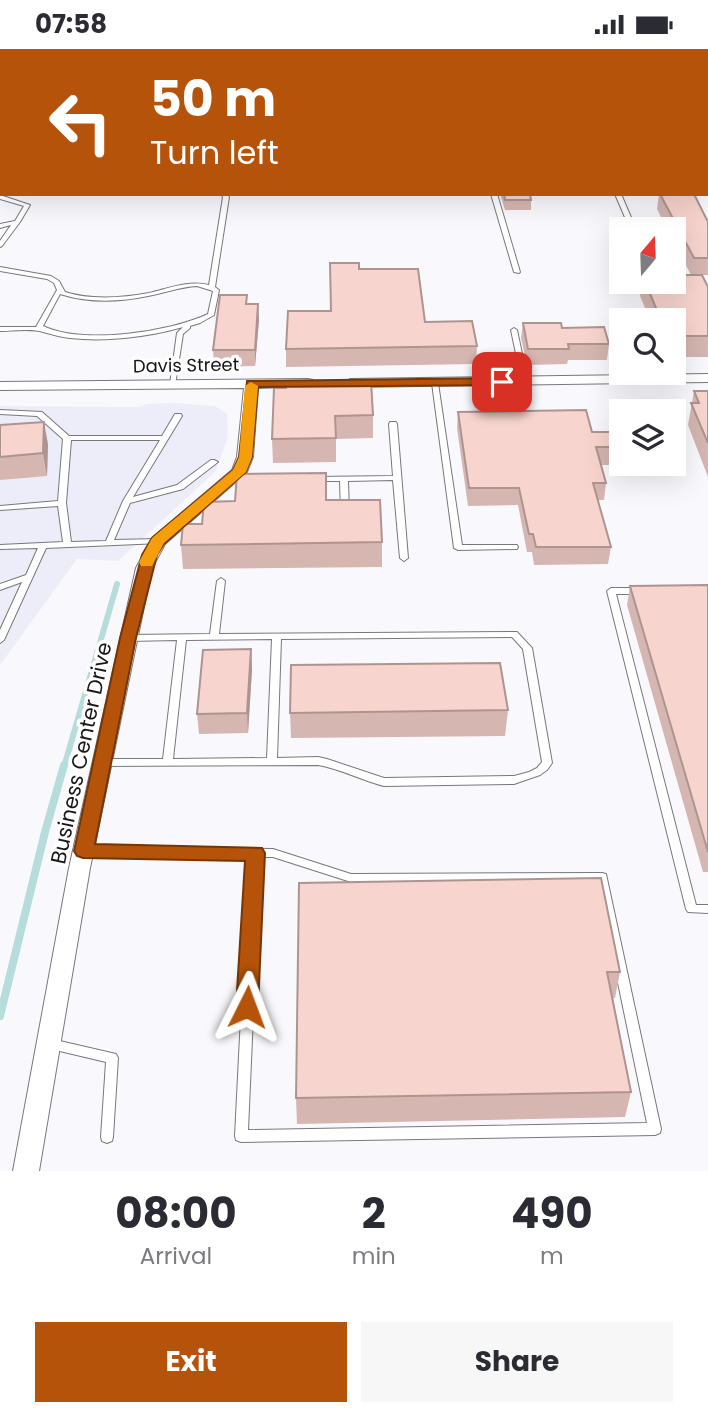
<!DOCTYPE html>
<html lang="en">
<head>
<meta charset="utf-8">
<style>
  body { margin:0; font-family:Poppins,sans-serif; background:#f7f7f7; color:#2b2b33; height:100vh; display:flex; flex-direction:column; font-size:26px; white-space:nowrap }
  * { box-sizing:border-box; margin:0 }
  p { font-size:23px; color:#7c7c81 }
  .icon { flex:none; width:38px; height:38px; fill:none; stroke:currentColor; stroke-width:2; stroke-linecap:round; stroke-linejoin:round }
  .map { position:relative; height:1122px; overflow:hidden }
  .drawer { display:flex; flex-direction:column; background:#fff; flex:1 }
  .drawer>* { flex:none }
  .hud { position:absolute; left:0px; top:0px; width:709px; height:147px; box-shadow:0 7px 28px #0002; background:#b45309; color:#fff; overflow:hidden }
  .needle { width:46px; rotate:19deg }
  .buttons { position:absolute; left:609px; top:168px; display:grid; gap:14px }
  .buttons a { display:grid; place-items:center; width:77px; height:77px; border-radius:0px; background:#fff; box-shadow:0 7px 28px #0002; font-size:35px }
  .pin { position:absolute; display:grid; place-items:center; width:60px; height:60px; color:#fff; margin:-30px; border-radius:14px; box-shadow:0 4px 10px #0006 }
  .me { position:absolute; width:77px; margin:-38px; rotate:3deg; stroke-linejoin:round; filter:drop-shadow(0 0 5px #0008) }
  .turn { display:flex; align-items:center; gap:24px; height:147px; padding:0 35px; font-size:32px }
  .turn .icon { width:91px; height:91px; stroke-width:2.5 }
  .turn b { display:block; font-size:49px; line-height:60px }
  .eta { display:flex; justify-content:space-evenly; align-items:center; height:119px; text-align:center }
  .eta b { font-size:42px; font-weight:700; line-height:49px }
  .action { display:flex; gap:14px; margin-top:auto; padding:14px 35px }
  .action a { flex:1; height:80px; border-radius:0px; background:#b45309; color:#fff; font-size:28px; font-weight:700; line-height:80px; text-align:center }
  .action a+a { background:#f7f7f7; color:#2b2b33 }
  .status { display:flex; justify-content:space-between; align-items:center; height:49px; padding:0 35px; background:#fff; direction:ltr }
  .status svg { height:19px; fill:currentColor }
  .map>svg:first-child { display:block }
  .built { fill:#ecedf8 }
  .green { fill:#d9e8d1 }
  .lines { fill:none; stroke-linecap:round; stroke-linejoin:round }
  .stream-far1 { stroke:#b6dddc; stroke-width:6 }
  .stream { stroke:#b6dddc; stroke-width:8 }
  .lane-casing { stroke:#78787c; stroke-width:2 }
  .street-casing { stroke:#78787c; stroke-width:2 }
  .primary-casing { stroke:#78787c; stroke-width:3 }
  .path { stroke:#9e9ea1; stroke-width:2; stroke-dasharray:2.5 2.5; stroke-linecap:butt }
  .lane { fill:#fff; fill-rule:evenodd }
  .street { fill:#fff; fill-rule:evenodd }
  .primary { fill:#fff; fill-rule:evenodd }
  .wall { fill:#d5b6b1 }
  .shaded-wall { fill:#ae9490 }
  .building { fill:#f8d4ce; stroke:#ae9490; stroke-width:2 }
  .route { fill:#b45309; stroke:#753606; stroke-width:2 }
  .slow { fill:#f59e0b }
  .labels { text-anchor:middle; dominant-baseline:central; stroke-width:7; stroke-linejoin:round; paint-order:stroke }
  .far-street-label { font-size:18px; fill:#171718; stroke:#fff }
  .street-label { font-size:21px; fill:#171718; stroke:#fff }
</style>
</head>
<body>
<div class="status"><b>07:58</b><svg viewBox="0 0 49 12"><path d="M0 12V9h3v3zM5 12V6h3v6zM10 12V3h3v9zM15 12V0h3v12zM26 1h20v11H26zM47 4h2v5h-2z"/></svg></div>
<div class="map">
<svg width="708" height="1122" viewBox="0 0 708 1122">
  <rect width="100%" height="100%" fill="#f9f9fd"/>
  <!-- built -->
  <path class="built" d="M172,354L215,357L227,365L228,388L215,423L118,512L77,510L0,616V357L139,358L147,355Z"/>
  <!-- green -->
  <path class="green" d="M0,0H575L578,2H2L0,95Z"/>
  <g class="lines">
    <!-- stream-far1 -->
    <path class="stream-far1" d="M64,718L117,535"/>
    <!-- stream -->
    <path class="stream" d="M0,967L45,783L64,716"/>
    <defs>
      <path id="lane" d="M633,0H642L638,2H627Z
        M707,48H708V50H707Z
        M221,145H227L229,148L215,238L219,241L214,266L200,274L190,277V279L183,285L175,336H171L170,335L177,284L183,278C148,288 106,293 70,289C60,288 52,285 43,283C32,279 12,282 0,282V278H36L57,241L54,234L47,230L0,222V218L51,227L59,232L65,243C90,251 122,249 149,244C170,239 188,231 209,236L223,148ZM197,237L213,242L208,265C170,283 82,296 43,277L60,245C88,254 120,253 148,247C165,244 180,238 197,237Z
        M491,145H497L520,223L519,224L514,223Z
        M615,145H621L636,180H630Z
        M0,146L30,156L20,173L2,197L0,198V192L11,176L0,179V175L15,172L24,157L0,150Z
        M514,279L517,281L528,333L525,335L522,333L511,281Z
        M435,332L438,334L462,496H517L518,498L517,500L458,501L454,499L432,334Z
        M0,361L42,363L69,387H162L175,365H181L182,367L133,448L177,436L211,411H214L218,413L183,440L130,454L114,491L158,490L162,492L161,494L46,499L4,591L0,594V581L22,533L0,541V535L26,526L38,499L0,500V496L63,493L58,457L0,461V457L58,452L63,390L37,367L0,365ZM71,391H160L123,452L106,492L71,493L66,454Z
        M390,373H396L397,375L408,509L404,512L400,509L393,431L348,432L349,463L345,465L341,463L340,432H314L310,430L314,428L393,427L389,375Z
        M221,529L225,532L219,585L517,583L532,599L552,714L547,721L540,726L514,735L384,737C361,731 341,720 318,716L98,717L97,714L98,711L102,710H163L177,591L128,592L124,589L128,586L210,585L217,532ZM512,588L523,600L542,713L537,719L529,723L514,727L384,729L327,710L318,708L277,709L281,590ZM272,590L267,709L173,710L186,591Z
        M611,539H640L644,542L640,545H616L696,856H708V864L688,863L686,860L607,542Z
        M84,798L273,800L351,825L602,824L606,825L661,1080L660,1084L655,1086L241,1093L236,1091L235,1087L249,808L84,806L80,805L79,802L80,799ZM260,808H273L351,833L597,832L647,1074L248,1081Z
        M51,990L116,1005L118,1009L113,1088L112,1092L107,1094L102,1092L101,1088L106,1013L47,999L45,995L47,991Z"/>
      <path id="street" d="M707,129H708V135H707Z
        M708,325V333L350,338L343,334L350,330Z
        M308,330L313,331V337L258,339L253,408L247,423L165,495L152,519L90,819L39,1122H13L69,819L136,519L152,489L232,421L237,408L244,339L0,341V333Z"/>
      <path id="primary" d="M593,0H608L609,2H595Z
        M707,51H708V59H707Z"/>
    </defs>
    <!-- lane casing -->
    <use href="#lane" class="lane-casing"/>
    <!-- street casing -->
    <use href="#street" class="street-casing"/>
    <!-- primary casing -->
    <use href="#primary" class="primary-casing"/>
    <!-- path -->
    <path class="path" d="M209,0L236,2
      M303,2L318,1
      M0,81L2,79"/>
    <!-- lane -->
    <use href="#lane" class="lane"/>
    <!-- street -->
    <use href="#street" class="street"/>
    <!-- primary -->
    <use href="#primary" class="primary"/>
  </g>
  <!-- wall -->
  <path class="wall" d="M640,0H708V38H707V2H639Z
    M500,145H530L531,151V161H505Z
    M659,145H694L707,171H708V226H691L674,193V180H667L657,160Z
    M359,220L425,273L477,297L476,315L286,318V300L331,262Z
    M642,233H674L708,238V308H674V271H650L640,247Z
    M247,255H258L259,271L255,317L214,318L213,301Z
    M523,274L562,279L609,295L607,311H568L567,315L527,316L521,289Z
    M274,339L373,366V389L336,390V413L273,414L272,390Z
    M694,342H708V428L688,376Z
    M458,363L592,383L619,398L616,416H601L606,434L604,451H598L611,498L608,515L534,516L532,503H527L518,456L468,457L457,379Z
    M0,376L48,395L47,427L0,431Z
    M326,451L382,493V518L183,520L181,496L202,475Z
    M708,536V823H703L627,556L630,537Z
    M251,600L252,620L248,684L199,685L197,665Z
    M508,661L505,687L291,689L290,664Z
    M299,834L620,923L615,949H613L631,1043L625,1068L297,1075L296,1049Z"/>
  <!-- shaded-wall -->
  <path class="shaded-wall" d="M258,255L259,271L255,317V301Z
    M44,373L48,395L47,427L43,404Z
    M251,600L252,620L248,684L247,664Z"/>
  <!-- building -->
  <path class="building" d="M663,0H708V22L707,21V2H667Z
    M504,145H530L531,151H505Z
    M660,145H694L707,171H708V209H694Z
    M330,214H359V220H418L425,273L472,272L477,297L286,300L288,262H331Z
    M674,226H702L708,238V287H674V271H661L645,233H674Z
    M220,246H247L246,255H258L255,301H213Z
    M523,274H561L562,279L604,278L609,295H568L569,300H528Z
    M371,332L373,366L335,367L336,389L272,390L274,339H286V333Z
    M694,342H708V394L691,354H699Z
    M586,361L592,383H614L619,398H596L606,434H593L611,498H536L533,485H529L519,439H469L458,363Z
    M44,373L43,404L0,408V376Z
    M326,424V451H380L382,493L181,496L183,475H202L204,453L235,452L237,425Z
    M708,536V803L630,537Z
    M251,600L247,664L197,665L203,601Z
    M500,614L508,661L290,664L291,616Z
    M601,829L620,923H607L631,1043L296,1049L299,834Z"/>
  <!-- route -->
  <path class="route" d="M502,329L507,330V336L258,338L252,408L246,423L164,495L157,506L136,589L95,795L262,799L265,804L258,958L255,965L247,968L239,965L236,958L245,812L83,809L77,807L74,802L120,589L142,506L152,489L233,421L239,408L247,332Z"/>
  <!-- slow -->
  <path class="slow" d="M251,333L258,337L252,408L246,423L164,494L152,517H141L139,513L152,489L233,421L239,408L245,337Z"/>
  <g class="labels">
    <!-- far-street labels -->
    <g class="far-street-label">
      <text transform="translate(186 316) rotate(-1)">Davis Street</text>
    </g>
    <!-- street labels -->
    <g class="street-label">
      <text transform="translate(81 704) rotate(-78)">Business Center Drive</text>
    </g>
  </g>
</svg>
<div class="buttons">
<a><svg class="needle" viewBox="-14 -14 28 28"><path d="M0-13l5 13h-10z" fill="#e53935"/><path d="M0 13l5-13h-10z" fill="#7c7c81"/></svg></a>
<a><svg class="icon" aria-label="search" viewBox="0 0 24 24"><circle cx="10" cy="10" r="6"/><path d="M15 15l6 6"/></svg></a>
<a><svg class="icon" aria-label="layers" viewBox="0 0 24 24"><path d="M12 4l9 5-9 5-9-5zM3 14l9 5 9-5"/></svg></a>
</div>
<div class="pin" style="left:502px;top:333px;background:#d93025"><svg class="icon" aria-label="arrive" viewBox="0 0 24 24"><path d="M6 21V4h12l-3 4 3 4H6"/></svg></div>
<svg class="me" style="left:247px;top:958px" viewBox="-20 -20 40 40"><path d="M0-17L14 15 0 8-14 15z" fill="#b45309" stroke="#fff" stroke-width="4"/></svg>
<div class="hud">
<div class="turn"><svg class="icon" aria-label="left" viewBox="0 0 24 24"><path d="M17 20v-9H6M10 6l-5 5 5 5"/></svg><div><b>50 m</b>Turn left</div></div>
</div>
</div>
<section class="drawer">
<div class="eta">
<div><b>08:00</b><p>Arrival</p></div>
<div><b>2</b><p>min</p></div>
<div><b>490</b><p>m</p></div>
</div>
<div class="action"><a>Exit</a><a>Share</a></div>
</section>
</body>
</html>
